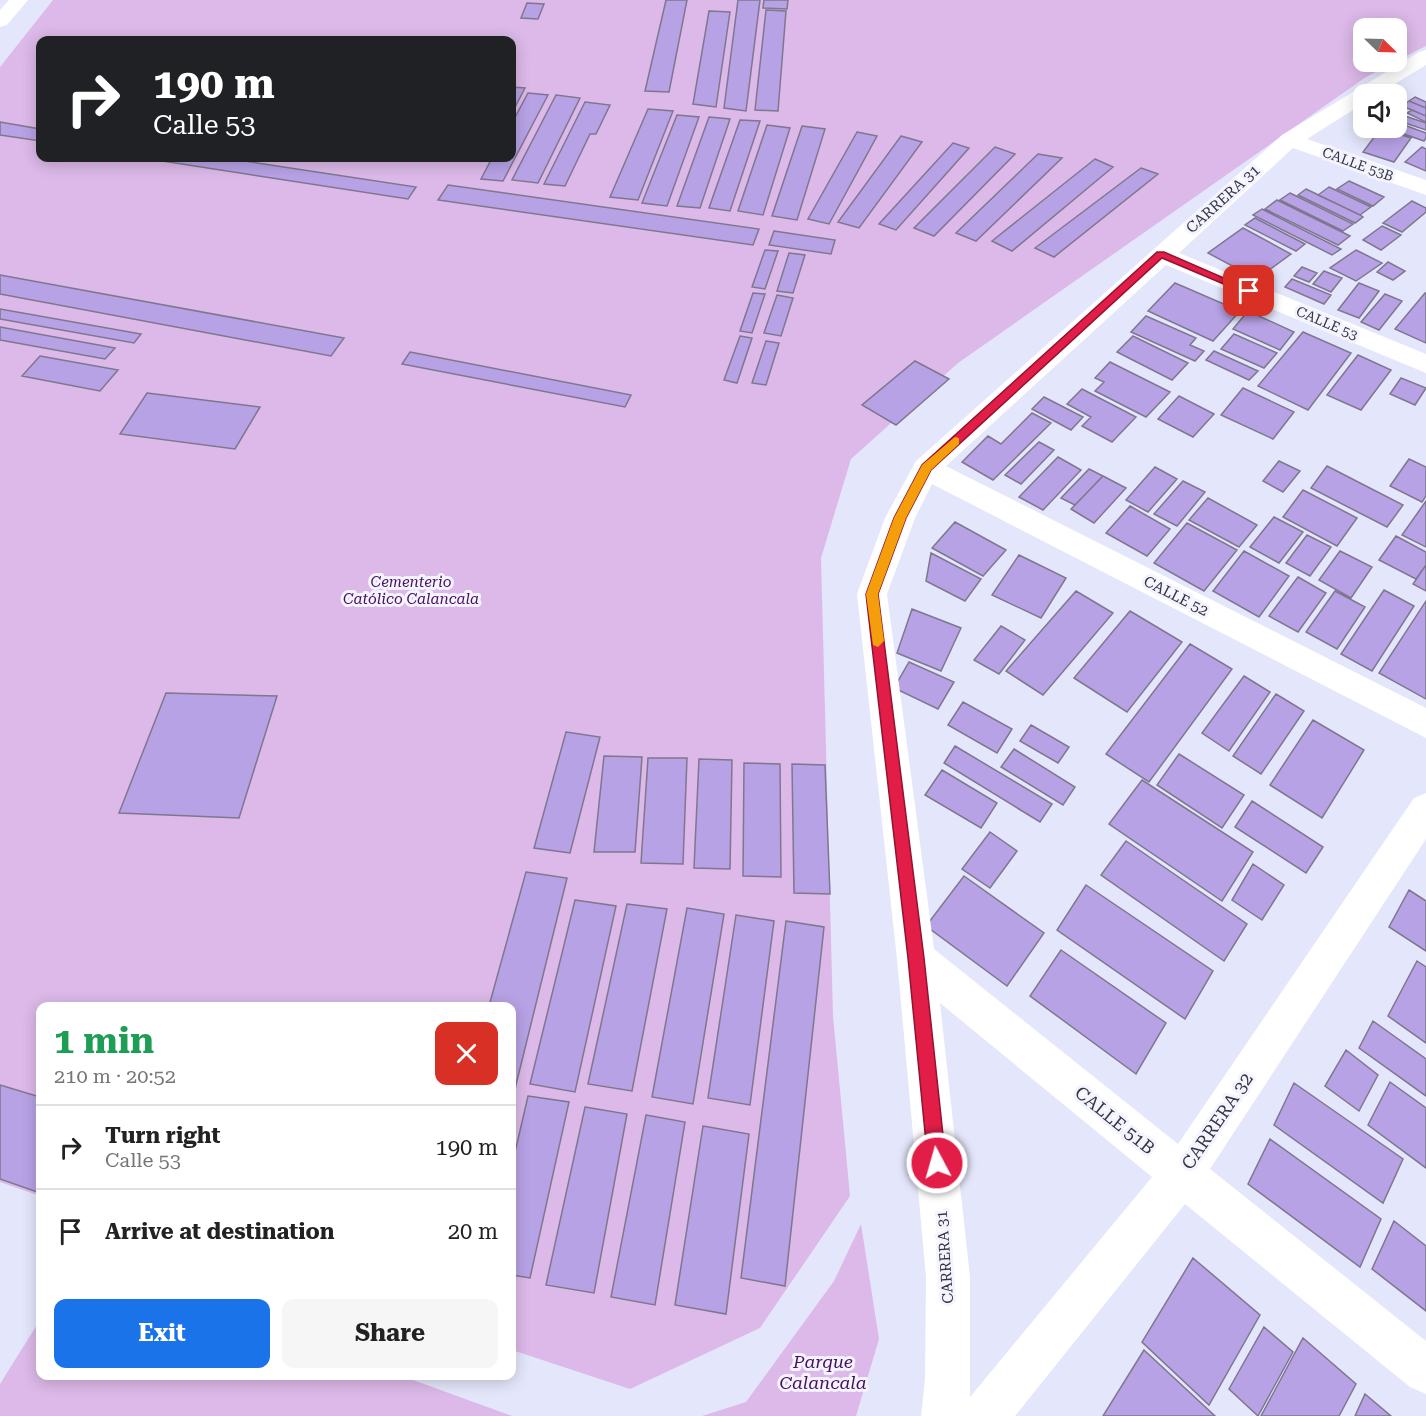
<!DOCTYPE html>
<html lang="en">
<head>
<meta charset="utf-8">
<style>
  body { margin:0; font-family:"Roboto Serif",serif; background:#f6f6f6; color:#222; height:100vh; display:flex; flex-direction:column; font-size:22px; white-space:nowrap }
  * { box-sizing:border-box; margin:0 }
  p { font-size:20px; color:#767676 }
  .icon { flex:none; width:33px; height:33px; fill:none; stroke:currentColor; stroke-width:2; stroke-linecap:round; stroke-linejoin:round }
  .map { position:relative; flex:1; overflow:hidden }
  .details { position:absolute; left:36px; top:1002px; width:480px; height:378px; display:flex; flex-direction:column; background:#fff; border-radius:12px; box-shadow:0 3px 15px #0003 }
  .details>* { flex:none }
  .top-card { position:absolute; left:36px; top:36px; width:480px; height:126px; border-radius:12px; box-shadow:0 3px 15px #0003; background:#202124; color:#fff; overflow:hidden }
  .needle { width:39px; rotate:113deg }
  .fabs { position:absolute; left:1353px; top:18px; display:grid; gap:12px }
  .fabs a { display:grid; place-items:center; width:54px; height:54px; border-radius:12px; background:#fff; box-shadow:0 3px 15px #0003; font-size:30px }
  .pin { position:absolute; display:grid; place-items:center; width:51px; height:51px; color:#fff; margin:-26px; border-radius:12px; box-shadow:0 3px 9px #0006 }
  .me { position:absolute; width:66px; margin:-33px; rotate:354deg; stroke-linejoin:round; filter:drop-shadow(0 0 4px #0008) }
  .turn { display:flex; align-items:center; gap:21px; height:126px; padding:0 18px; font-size:27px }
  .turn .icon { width:78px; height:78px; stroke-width:2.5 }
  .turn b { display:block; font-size:42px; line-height:51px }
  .round { display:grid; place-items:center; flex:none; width:63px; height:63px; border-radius:12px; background:#f6f6f6 }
  .overview { display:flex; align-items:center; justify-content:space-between; height:102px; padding:0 18px }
  h1 { font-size:36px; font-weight:700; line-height:45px; color:#1e9e55 }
  .button { display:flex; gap:12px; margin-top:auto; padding:12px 18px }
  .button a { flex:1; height:69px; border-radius:12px; background:#1a73e8; color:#fff; font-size:24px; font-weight:700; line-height:69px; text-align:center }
  .button a+a { background:#f6f6f6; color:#222 }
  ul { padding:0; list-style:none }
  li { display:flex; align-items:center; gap:18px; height:84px; padding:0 18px; border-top:2px solid #e0e0e0 }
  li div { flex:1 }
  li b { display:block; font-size:22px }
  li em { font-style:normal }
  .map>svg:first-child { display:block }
  .green { fill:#dcb9e8; fill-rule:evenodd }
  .building { fill:#b7a2e5; stroke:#7e778f; stroke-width:1.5 }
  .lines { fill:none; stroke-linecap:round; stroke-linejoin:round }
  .street { fill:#fff; fill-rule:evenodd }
  .route { fill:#e11d48; stroke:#92132f; stroke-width:1.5 }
  .slow { fill:#f59e0b }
  .labels { text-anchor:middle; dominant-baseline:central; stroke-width:6; stroke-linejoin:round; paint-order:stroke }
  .far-street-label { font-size:14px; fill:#34353f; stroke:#f3f4ff }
  .street-label { font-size:15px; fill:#34353f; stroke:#f3f4ff }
  .park-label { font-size:15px; font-style:italic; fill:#491059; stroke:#f3f4ff }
  .near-street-label { font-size:18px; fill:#34353f; stroke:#f3f4ff }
  .near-park-label { font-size:18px; font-style:italic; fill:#491059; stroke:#f3f4ff }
</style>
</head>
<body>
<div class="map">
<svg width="1426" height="1416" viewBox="0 0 1426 1416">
  <rect width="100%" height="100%" fill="#e4e6fb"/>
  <!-- green -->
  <path class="green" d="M53,0H1426V46L1396,61V28H1364V62H1396L1366,77L958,363L851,459L821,558L833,1016L850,1196L760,1328L630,1389L512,1350V1006H40V1196L0,1182V67ZM40,40H512V158H40Z
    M861,1224L879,1339L856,1416H702L746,1402L834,1281Z
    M40,1320V1376H402L512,1416H0V1384Z"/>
  <!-- building -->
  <path class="building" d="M666,0H687L669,92L645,91Z
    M738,0H760L746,111L724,108Z
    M764,0H788L787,9L763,8Z
    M527,3L544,4L538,19L521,18Z
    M766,10L786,11L778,111L755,110Z
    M709,11L730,12L716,107L693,104Z
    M512,87L525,88L512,113Z
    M528,93L548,95L503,181L481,179L492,158H512V123Z
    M556,95L580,98L538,183L512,180Z
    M1415,97L1426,102V108L1409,101Z
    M1409,101L1426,108V116L1402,106Z
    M585,102L610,105L596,134H590L565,186L544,184Z
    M648,109L673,111L638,200L610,197Z
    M1412,110L1426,116V122L1407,113Z
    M1399,114L1426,123V130L1396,120Z
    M677,115L699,117L667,206L642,203Z
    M709,117L730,119L700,208L677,206Z
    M740,120L760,121L730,211L709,208Z
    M0,122L40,129V141L0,135Z
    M1396,122L1426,133V138L1424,141L1387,128H1396Z
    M767,125L790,128L763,215L738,211Z
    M802,126L825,129L797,220L772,216Z
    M1381,128L1411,138L1394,162L1363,152Z
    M857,132L877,136L829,224L808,219Z
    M901,136L922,142L859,228L838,222Z
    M953,143L969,148L896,230L879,224Z
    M995,147L1015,154L934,236L914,228Z
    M1422,147L1426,149V171L1405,162Z
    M1038,154L1062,158L976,241L956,233Z
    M143,158H225L416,187L408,199Z
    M1095,159L1113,167L1012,251L992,241Z
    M1141,168L1158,174L1054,257L1035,248Z
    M1349,181L1384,197L1373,206L1337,189Z
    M448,185L759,229L753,245L438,200Z
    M1329,187L1371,207L1360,215L1318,195Z
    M1306,189L1360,215L1363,217L1355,223L1298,195Z
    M1290,193L1353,224L1343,231L1280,200Z
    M1277,200L1350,236L1338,245L1265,209Z
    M1412,201L1426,208V212L1402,232L1383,223Z
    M1262,209L1341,249L1332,255L1253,215Z
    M1255,218L1305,244L1296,251L1245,225Z
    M1382,226L1401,235L1381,250L1363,240Z
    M1243,228L1291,254L1257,279L1208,253Z
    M774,231L835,240L831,254L769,245Z
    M765,250L778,251L765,289L752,287Z
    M1356,250L1382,263L1356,281L1330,268Z
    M789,253L805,255L793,293L777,291Z
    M1388,262L1405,271L1393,280L1377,272Z
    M1302,267L1317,273L1309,282L1294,276Z
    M1324,271L1342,278L1331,292L1313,284Z
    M0,275L344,338L331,356L0,294Z
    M1292,279L1331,295L1324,304L1285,287Z
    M1175,283L1240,311L1213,341L1148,311Z
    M1359,283L1379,291L1359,318L1338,310Z
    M753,293L765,294L752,333L740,331Z
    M1425,293H1426V343L1395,329Z
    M1385,294L1402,301L1379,330L1361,322Z
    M777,295L793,298L781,336L764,333Z
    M0,309L141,334L134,343L0,319Z
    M1248,311L1294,332L1280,350L1233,329Z
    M1146,316L1196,338L1190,345L1204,351L1195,361L1131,332Z
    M0,327L115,348L105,359L0,340Z
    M1303,332L1351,353L1308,410L1258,386Z
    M1234,334L1277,353L1264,368L1221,349Z
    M740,336L752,338L737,383L724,380Z
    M1133,336L1188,363L1172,380L1117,352Z
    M766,341L779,343L766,385L752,383Z
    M1214,351L1258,371L1249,380L1206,360Z
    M410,352L631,395L625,407L402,364Z
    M1358,355L1391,370L1361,410L1327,395Z
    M40,356L118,370L100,391L22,376Z
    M915,361L949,379L896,425L862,405Z
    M1110,362L1170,392L1146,417L1095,391L1104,382L1095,378Z
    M1401,378L1426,388L1415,405L1390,394Z
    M1243,388L1294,412L1273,439L1221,415Z
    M1082,389L1136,417L1112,442L1082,426L1091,417L1067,404Z
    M147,393L260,407L235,449L120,434Z
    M1179,396L1214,414L1193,437L1158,419Z
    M1044,397L1083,417L1071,430L1032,409Z
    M1032,413L1051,423L993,480L962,462L988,436L1001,444Z
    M1039,442L1054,450L1021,484L1005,475Z
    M1058,457L1081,470L1043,510L1019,497Z
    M1409,459L1426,467V496L1422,502L1390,486Z
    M1279,461L1300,471L1283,492L1263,481Z
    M1327,466L1403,505L1387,527L1311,488Z
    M1155,467L1177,479L1148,512L1126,500Z
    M1089,469L1103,476L1075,505L1061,498Z
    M1103,476L1126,488L1094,523L1071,509Z
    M1183,481L1205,492L1177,526L1154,514Z
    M1303,490L1357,518L1337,546L1283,517Z
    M1208,498L1257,525L1239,547L1189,520Z
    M1426,501V547L1402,535Z
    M1130,506L1170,529L1147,556L1106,533Z
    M1274,517L1303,532L1279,563L1250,547Z
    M955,522L1006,550L983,576L932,548Z
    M1187,523L1237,550L1204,591L1154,563Z
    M1307,535L1331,547L1310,576L1286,563Z
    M1396,536L1426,552V565L1416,579L1379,560Z
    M1244,551L1289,576L1259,617L1213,591Z
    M1340,551L1372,567L1351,598L1319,580Z
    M931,553L981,579L965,601L926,581Z
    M1019,555L1066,578L1041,618L992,595Z
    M1426,565V591L1413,584Z
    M1298,577L1326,593L1298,632L1269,616Z
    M1384,590L1414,606L1372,671L1341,654Z
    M1076,591L1113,613L1043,695L1006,671Z
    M1335,591L1365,607L1337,649L1306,632Z
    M1426,601V699L1379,673Z
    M912,609L961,628L941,671L897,653Z
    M1130,611L1182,642L1127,712L1074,678Z
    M1001,626L1025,640L999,674L974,660Z
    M1190,644L1232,669L1149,782L1106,754Z
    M909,662L954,682L938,709L894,688Z
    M1244,676L1270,692L1229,751L1202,733Z
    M166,693L277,696L239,818L119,813Z
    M1276,694L1304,711L1261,774L1233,756Z
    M963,702L1012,729L997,753L948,725Z
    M1313,720L1364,750L1322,818L1270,785Z
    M1031,725L1069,747L1058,763L1020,741Z
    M566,732L600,737L570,853L534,848Z
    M955,746L1052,804L1040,822L944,763Z
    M1014,749L1075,787L1063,805L1001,767Z
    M1179,754L1244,795L1222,828L1157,785Z
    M604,756L642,757L635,852H594Z
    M648,758H687L683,864L641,863Z
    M699,759L732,760L730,869L694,868Z
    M744,763L780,764L781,877L743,876Z
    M792,764L825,765L830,894L794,893Z
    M942,770L997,803L981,828L925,795Z
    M1142,780L1253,852L1222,901L1109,824Z
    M1252,801L1323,847L1306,873L1235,827Z
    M990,832L1017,851L990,888L962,869Z
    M1126,841L1247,924L1224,961L1101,875Z
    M1253,864L1284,885L1262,920L1232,900Z
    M526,872L567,878L512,1101V1006H489Z
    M964,876L1044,933L1007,986L926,926Z
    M1086,885L1213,971L1185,1019L1057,930Z
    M1409,890L1426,901V951L1389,927Z
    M575,900L616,906L575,1092L530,1084Z
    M627,904L667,909L632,1091L588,1084Z
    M687,908L724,914L693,1104L652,1097Z
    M736,915L774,921L750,1105L708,1098Z
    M786,921L824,927L785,1286L741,1278Z
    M1061,950L1166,1023L1136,1074L1030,996Z
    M1417,961L1426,967V1043L1388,1016Z
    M1373,1021L1426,1059V1096L1359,1048Z
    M1346,1050L1378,1075L1359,1111L1325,1086Z
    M1390,1082L1426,1108V1168L1368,1125Z
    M1294,1083L1403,1159L1383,1203L1274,1125Z
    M0,1085L40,1097V1193L0,1179Z
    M528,1096L569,1102L530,1278L512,1275V1165Z
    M585,1107L627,1114L594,1293L546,1285Z
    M646,1115L685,1122L655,1305L611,1297Z
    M703,1126L749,1134L726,1314L675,1305Z
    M1270,1139L1381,1219L1360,1267L1248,1184Z
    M1394,1221L1426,1246V1311L1372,1269Z
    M1193,1258L1260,1315L1209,1405L1142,1342Z
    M1264,1327L1293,1352L1258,1416L1229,1389Z
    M1303,1338L1356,1384L1339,1416H1261Z
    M1144,1350L1215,1416H1103Z
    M1365,1394L1391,1416H1355Z"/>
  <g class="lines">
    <!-- street -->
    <path class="street" d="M9,0H28L7,25L0,27V10Z
      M1426,50V65L1378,94H1364V103L1307,139L1426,180V195L1293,148L1179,253L1426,354V373L1166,265L946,466L1426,708V738L932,484L915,518L887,594L934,949L1178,1144L1414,798L1426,793V839L1210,1169L1426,1341V1394L1410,1387L1185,1204L1015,1416H921L925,1379L926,1277L897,959L857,594L885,518L916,461L1282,135L1419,52ZM940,1003L1152,1177L970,1397V1277Z"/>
  </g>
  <!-- route -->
  <path class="route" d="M1157,252H1164L1254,291L1249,294L1245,293L1162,258L931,470L906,518L878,594L924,958L946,1163L943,1169L937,1172L931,1169L928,1163L908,958L866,594L894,518L922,465Z"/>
  <!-- slow -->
  <path class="slow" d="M955,437L959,438V444L931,470L906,518L878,594L884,641L878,647L873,645L866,594L894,518L922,465Z"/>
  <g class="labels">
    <!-- far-street labels -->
    <g class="far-street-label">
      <text transform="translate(1358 164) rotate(20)">CALLE 53B</text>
      <text transform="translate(1327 323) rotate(23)">CALLE 53</text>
    </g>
    <!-- street labels -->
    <g class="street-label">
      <text transform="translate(1223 199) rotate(-42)">CARRERA 31</text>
      <text transform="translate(1176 596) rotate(27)">CALLE 52</text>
      <text transform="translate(945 1257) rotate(-94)">CARRERA 31</text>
    </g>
    <!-- park labels -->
    <g class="park-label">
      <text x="411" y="582">Cementerio<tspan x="411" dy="17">Católico Calancala</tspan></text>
    </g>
    <!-- near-street labels -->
    <g class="near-street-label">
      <text transform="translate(1115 1120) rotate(39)">CALLE 51B</text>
      <text transform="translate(1217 1121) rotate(-56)">CARRERA 32</text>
    </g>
    <!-- near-park labels -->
    <g class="near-park-label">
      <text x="823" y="1361">Parque<tspan x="823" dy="21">Calancala</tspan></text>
    </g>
  </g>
</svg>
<div class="fabs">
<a><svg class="needle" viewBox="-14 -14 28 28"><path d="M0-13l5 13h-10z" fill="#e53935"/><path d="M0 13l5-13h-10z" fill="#767676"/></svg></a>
<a><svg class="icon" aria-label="sound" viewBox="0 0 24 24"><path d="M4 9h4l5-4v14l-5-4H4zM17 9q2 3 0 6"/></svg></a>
</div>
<div class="pin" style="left:1249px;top:291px;background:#d93025"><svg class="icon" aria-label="arrive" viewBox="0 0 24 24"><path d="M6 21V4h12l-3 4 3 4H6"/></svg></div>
<svg class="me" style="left:937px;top:1163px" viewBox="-20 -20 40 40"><circle r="17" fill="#e11d48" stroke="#fff" stroke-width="3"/><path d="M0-11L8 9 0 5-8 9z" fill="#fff"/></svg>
<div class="top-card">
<div class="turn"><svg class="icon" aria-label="right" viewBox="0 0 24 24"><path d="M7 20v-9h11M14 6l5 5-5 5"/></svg><div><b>190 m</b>Calle 53</div></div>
</div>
<section class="details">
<div class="overview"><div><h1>1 min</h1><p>210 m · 20:52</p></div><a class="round" style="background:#d93025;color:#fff"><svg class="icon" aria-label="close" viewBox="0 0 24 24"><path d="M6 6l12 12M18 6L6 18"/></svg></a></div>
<ul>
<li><svg class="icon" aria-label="right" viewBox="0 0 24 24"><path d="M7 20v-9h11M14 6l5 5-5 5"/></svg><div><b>Turn right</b><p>Calle 53</p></div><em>190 m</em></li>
<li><svg class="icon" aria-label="arrive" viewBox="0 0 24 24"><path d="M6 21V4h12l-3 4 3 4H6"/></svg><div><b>Arrive at destination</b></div><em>20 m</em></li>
</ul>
<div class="button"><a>Exit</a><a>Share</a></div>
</section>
</div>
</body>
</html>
